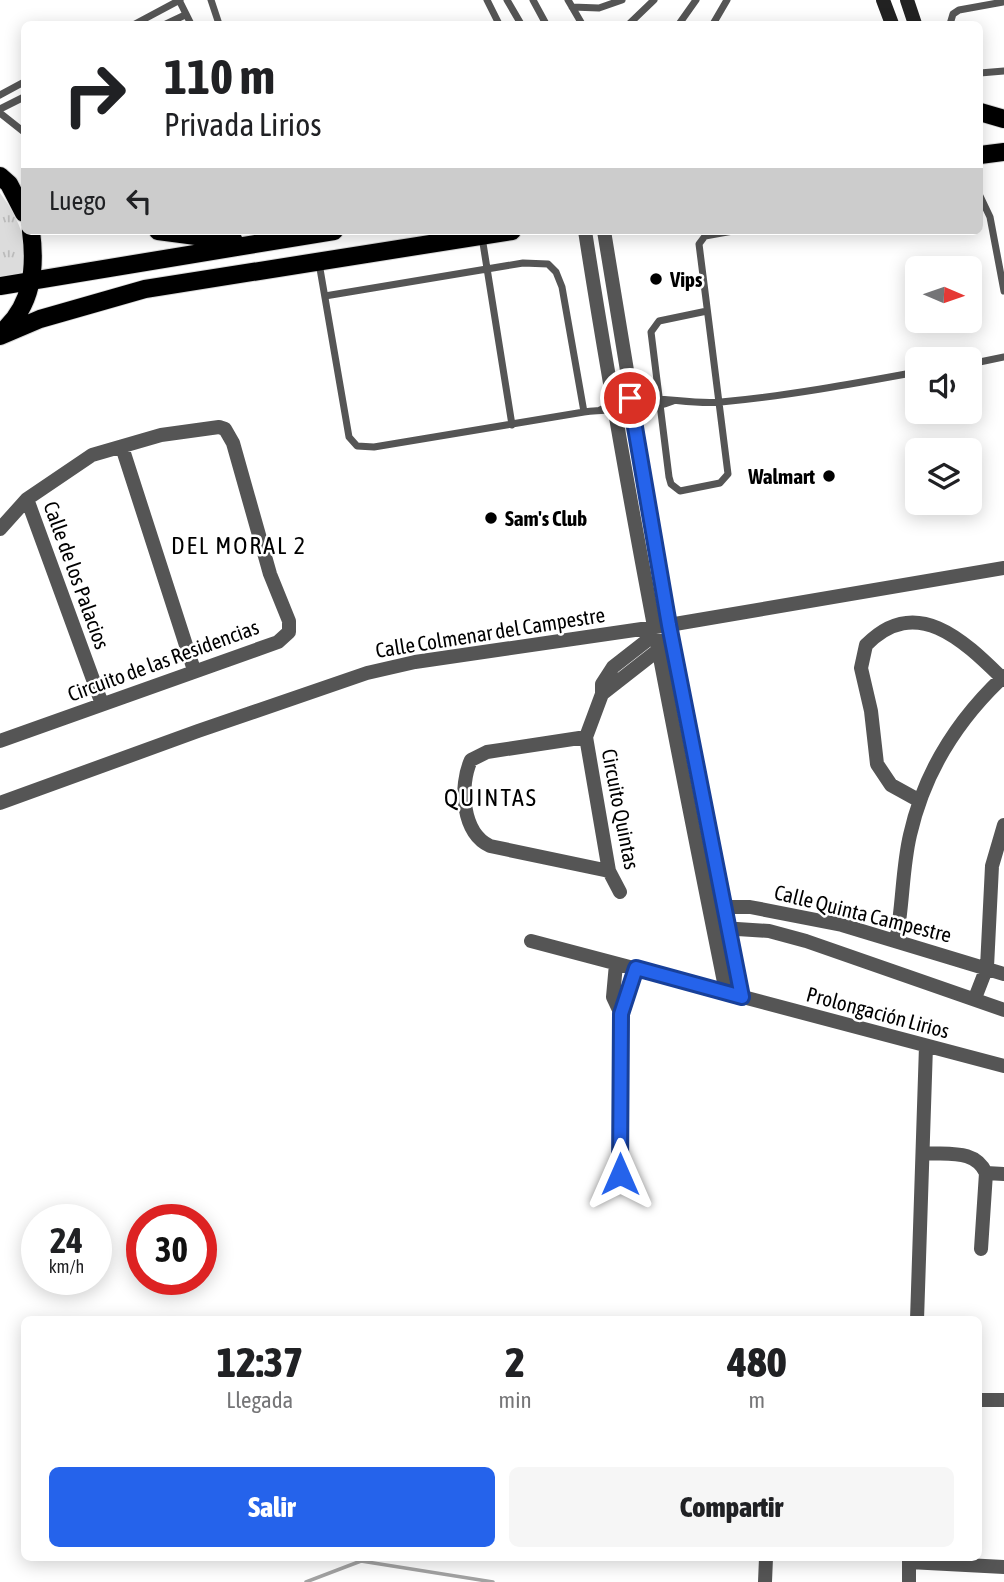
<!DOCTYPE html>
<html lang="es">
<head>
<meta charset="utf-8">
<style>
  body { margin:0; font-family:"Asap Condensed",sans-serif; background:#f6f6f6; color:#202124; height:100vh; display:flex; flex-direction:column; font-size:26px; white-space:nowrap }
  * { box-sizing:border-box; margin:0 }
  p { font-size:23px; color:#757577 }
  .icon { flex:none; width:38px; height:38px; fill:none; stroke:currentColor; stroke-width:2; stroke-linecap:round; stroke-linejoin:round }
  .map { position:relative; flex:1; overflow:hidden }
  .panel { position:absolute; left:21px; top:1316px; width:961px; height:245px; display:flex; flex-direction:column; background:#fff; border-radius:10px; box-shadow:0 4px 18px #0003 }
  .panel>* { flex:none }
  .hud { position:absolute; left:21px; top:21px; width:962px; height:214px; border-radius:10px; box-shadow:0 4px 18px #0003; background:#fff; color:#202124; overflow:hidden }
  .needle { width:46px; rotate:92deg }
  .controls { position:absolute; left:905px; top:256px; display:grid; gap:14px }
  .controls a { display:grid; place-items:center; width:77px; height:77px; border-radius:10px; background:#fff; box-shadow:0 4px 18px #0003; font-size:35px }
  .speed { position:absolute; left:21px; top:1204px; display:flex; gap:14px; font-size:35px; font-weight:700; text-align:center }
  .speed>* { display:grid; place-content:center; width:91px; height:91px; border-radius:50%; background:#fff; box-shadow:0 4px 18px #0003; line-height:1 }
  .speed small { font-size:18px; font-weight:400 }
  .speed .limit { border:10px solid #d22; background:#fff; color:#111 }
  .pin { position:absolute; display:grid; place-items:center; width:60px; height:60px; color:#fff; margin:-30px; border:4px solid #fff; border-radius:50%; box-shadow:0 2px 7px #0007 }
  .me { position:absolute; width:77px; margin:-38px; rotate:0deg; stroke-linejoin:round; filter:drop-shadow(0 0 5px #0008) }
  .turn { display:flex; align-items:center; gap:24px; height:147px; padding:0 28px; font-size:32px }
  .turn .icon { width:91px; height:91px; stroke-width:2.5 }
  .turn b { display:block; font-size:49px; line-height:60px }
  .then { display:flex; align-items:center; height:66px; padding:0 28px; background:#0003; gap:14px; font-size:26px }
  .eta { display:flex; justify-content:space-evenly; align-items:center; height:119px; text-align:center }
  .eta b { font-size:42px; font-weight:800; line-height:49px }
  .primary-button { display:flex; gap:14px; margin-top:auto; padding:14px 28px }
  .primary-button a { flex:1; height:80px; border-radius:10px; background:#2563eb; color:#fff; font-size:28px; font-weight:800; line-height:80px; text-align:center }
  .primary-button a+a { background:#f6f6f6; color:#202124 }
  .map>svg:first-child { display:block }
  .grass { fill:url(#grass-tufts) }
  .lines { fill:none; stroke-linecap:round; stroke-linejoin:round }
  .stream { stroke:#a3a3a3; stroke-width:3.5 }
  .primary-casing { stroke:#dbdbdb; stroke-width:20 }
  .lane { stroke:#555; stroke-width:7 }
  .street { stroke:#555; stroke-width:14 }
  .secondary { stroke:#222; stroke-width:14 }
  .primary { stroke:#000; stroke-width:18 }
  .route-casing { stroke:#184099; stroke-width:18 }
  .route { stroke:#2563eb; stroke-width:12 }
  .poi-dot { fill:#000; stroke:#fff; stroke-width:2.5 }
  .labels { text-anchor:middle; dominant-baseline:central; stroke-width:5; stroke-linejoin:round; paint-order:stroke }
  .poi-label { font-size:21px; font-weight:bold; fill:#000; stroke:#fff; text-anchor:start }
  .street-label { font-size:21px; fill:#000; stroke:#fff }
  .quarter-label { font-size:24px; letter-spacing:2px; fill:#000; stroke:#fff }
</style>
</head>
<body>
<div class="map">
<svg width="1004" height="1582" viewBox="0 0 1004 1582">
  <defs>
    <pattern id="grass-tufts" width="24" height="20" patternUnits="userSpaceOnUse" patternTransform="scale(1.75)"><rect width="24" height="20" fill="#dcdcdc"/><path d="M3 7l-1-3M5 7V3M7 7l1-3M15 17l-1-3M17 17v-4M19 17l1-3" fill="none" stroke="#bbb"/></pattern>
  </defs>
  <rect width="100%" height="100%" fill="#fff"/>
  <!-- grass -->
  <path class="grass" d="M0,193C16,213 34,250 21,273L0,276Z"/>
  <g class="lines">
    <!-- stream -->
    <path class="stream" d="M306,1582L361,1561L493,1582"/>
    <defs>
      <path id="primary" d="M980,112L1004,119
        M980,155L1004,152
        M0,176L9,184L24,213
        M158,231L234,241
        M0,286L334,231
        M3,331C32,305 36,269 31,231
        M0,336L40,319L145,289L512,231"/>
    </defs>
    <!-- primary casing -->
    <use href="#primary" class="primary-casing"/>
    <!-- lane -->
    <path class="lane" d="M179,0L191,24
      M211,0L219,24
      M487,0L499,24
      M507,0L521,24
      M533,0L546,24
      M568,0L582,24
      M572,7L599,8L622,0
      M135,24L180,0
      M166,24L185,15
      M629,24L654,0
      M679,24L696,0
      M713,24L727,0
      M950,24L953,14L959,10L1003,2
      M980,73L1004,71
      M0,95L24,82
      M0,109L24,97
      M0,113L24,132
      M980,196L990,217L1004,291
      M482,237L512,425
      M319,263L349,437L357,446L374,447L584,412C614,408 643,413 673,401
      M325,296L523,263L548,264L556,272L562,287L584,412
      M707,311L659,321L651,332L669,477L671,484L680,491L720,483L728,474L699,244L705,236L733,231
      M970,364L1004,357
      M600,410C639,387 679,406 721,402C786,396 852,384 917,372"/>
    <!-- street -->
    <path class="street" d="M585,231C625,486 675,739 726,992
      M604,231L669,625L742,997
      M122,447L194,670
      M27,499L102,704
      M0,529L27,499L92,455L161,435L219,427L225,429L233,443L270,574L289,621V632L278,642L0,741
      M602,694L657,651
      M586,737L487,752L471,760C459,786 462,833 490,846L609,871
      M920,801L891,785L877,764L871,711L861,668L866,645C917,593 965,642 1004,680
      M0,803L198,731L367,673L415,662L669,625L1004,568
      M620,892L609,871L586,737L602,694V684L613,667L654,635
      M717,907H750L842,925L1004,974
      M722,928L769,931L806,941L1004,1010
      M531,941L1004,1066
      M896,941C903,906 902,869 910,835C924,773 958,719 1004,676
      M616,964L613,997L621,1014
      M975,998L987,967L992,866L1004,825
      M925,1153C949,1155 975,1149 986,1173L981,1249
      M986,1173L1004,1174
      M620,1174L621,1014L636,968
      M917,1320L926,1046
      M978,1400H1004
      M909,1562L1004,1567
      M765,1582L766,1558
      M909,1582V1558"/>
    <!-- secondary -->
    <path class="secondary" d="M883,0L892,24
      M907,0L915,24"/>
    <!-- primary -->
    <use href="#primary" class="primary"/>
  </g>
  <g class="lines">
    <defs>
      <path id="route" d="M620,1174L621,1014L636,968L742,997L669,625L630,398"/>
    </defs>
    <!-- route casing -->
    <use href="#route" class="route-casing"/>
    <!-- route -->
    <use href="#route" class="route"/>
  </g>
  <!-- markers -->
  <g class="poi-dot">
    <circle cx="656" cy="279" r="7"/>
    <circle cx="829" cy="476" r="7"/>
    <circle cx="491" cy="518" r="7"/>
  </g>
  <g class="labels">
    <!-- poi labels -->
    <g class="poi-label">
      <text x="670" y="279">Vips</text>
      <text x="815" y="476" text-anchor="end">Walmart</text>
      <text x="505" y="518">Sam's Club</text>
    </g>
    <!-- street labels -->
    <g class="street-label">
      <text transform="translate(77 575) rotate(70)">Calle de los Palacios</text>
      <text transform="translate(490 632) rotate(-9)">Calle Colmenar del Campestre</text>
      <text transform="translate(163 660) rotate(-20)">Circuito de las Residencias</text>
      <text transform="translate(621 809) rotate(79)">Circuito Quintas</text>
      <text transform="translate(863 913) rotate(14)">Calle Quinta Campestre</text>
      <text transform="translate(878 1012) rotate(15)">Prolongación Lirios</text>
    </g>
    <!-- quarter labels -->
    <g class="quarter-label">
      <text x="239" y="545">DEL MORAL 2</text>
      <text x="491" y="797">QUINTAS</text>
    </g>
  </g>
</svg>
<div class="controls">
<a><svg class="needle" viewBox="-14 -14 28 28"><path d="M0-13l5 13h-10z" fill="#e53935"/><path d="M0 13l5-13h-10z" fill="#757577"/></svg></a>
<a><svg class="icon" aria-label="sound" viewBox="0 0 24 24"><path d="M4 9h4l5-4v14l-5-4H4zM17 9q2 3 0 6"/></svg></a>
<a><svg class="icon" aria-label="layers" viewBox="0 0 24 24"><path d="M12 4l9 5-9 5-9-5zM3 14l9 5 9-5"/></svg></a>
</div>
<div class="speed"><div>24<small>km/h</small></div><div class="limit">30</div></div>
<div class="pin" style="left:630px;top:398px;background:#d93025"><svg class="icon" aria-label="arrive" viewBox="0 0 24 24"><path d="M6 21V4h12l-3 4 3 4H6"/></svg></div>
<svg class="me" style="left:620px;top:1174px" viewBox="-20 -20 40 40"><path d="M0-17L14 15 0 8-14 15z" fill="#2563eb" stroke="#fff" stroke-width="4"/></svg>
<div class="hud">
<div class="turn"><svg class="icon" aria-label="right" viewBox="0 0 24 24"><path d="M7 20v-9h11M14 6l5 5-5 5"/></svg><div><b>110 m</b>Privada Lirios</div></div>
<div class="then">Luego<svg class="icon" aria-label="left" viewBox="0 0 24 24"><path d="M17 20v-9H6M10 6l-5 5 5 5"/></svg></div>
</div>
<section class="panel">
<div class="eta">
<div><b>12:37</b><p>Llegada</p></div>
<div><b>2</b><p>min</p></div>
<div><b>480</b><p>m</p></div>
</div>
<div class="primary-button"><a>Salir</a><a>Compartir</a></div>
</section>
</div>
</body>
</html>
